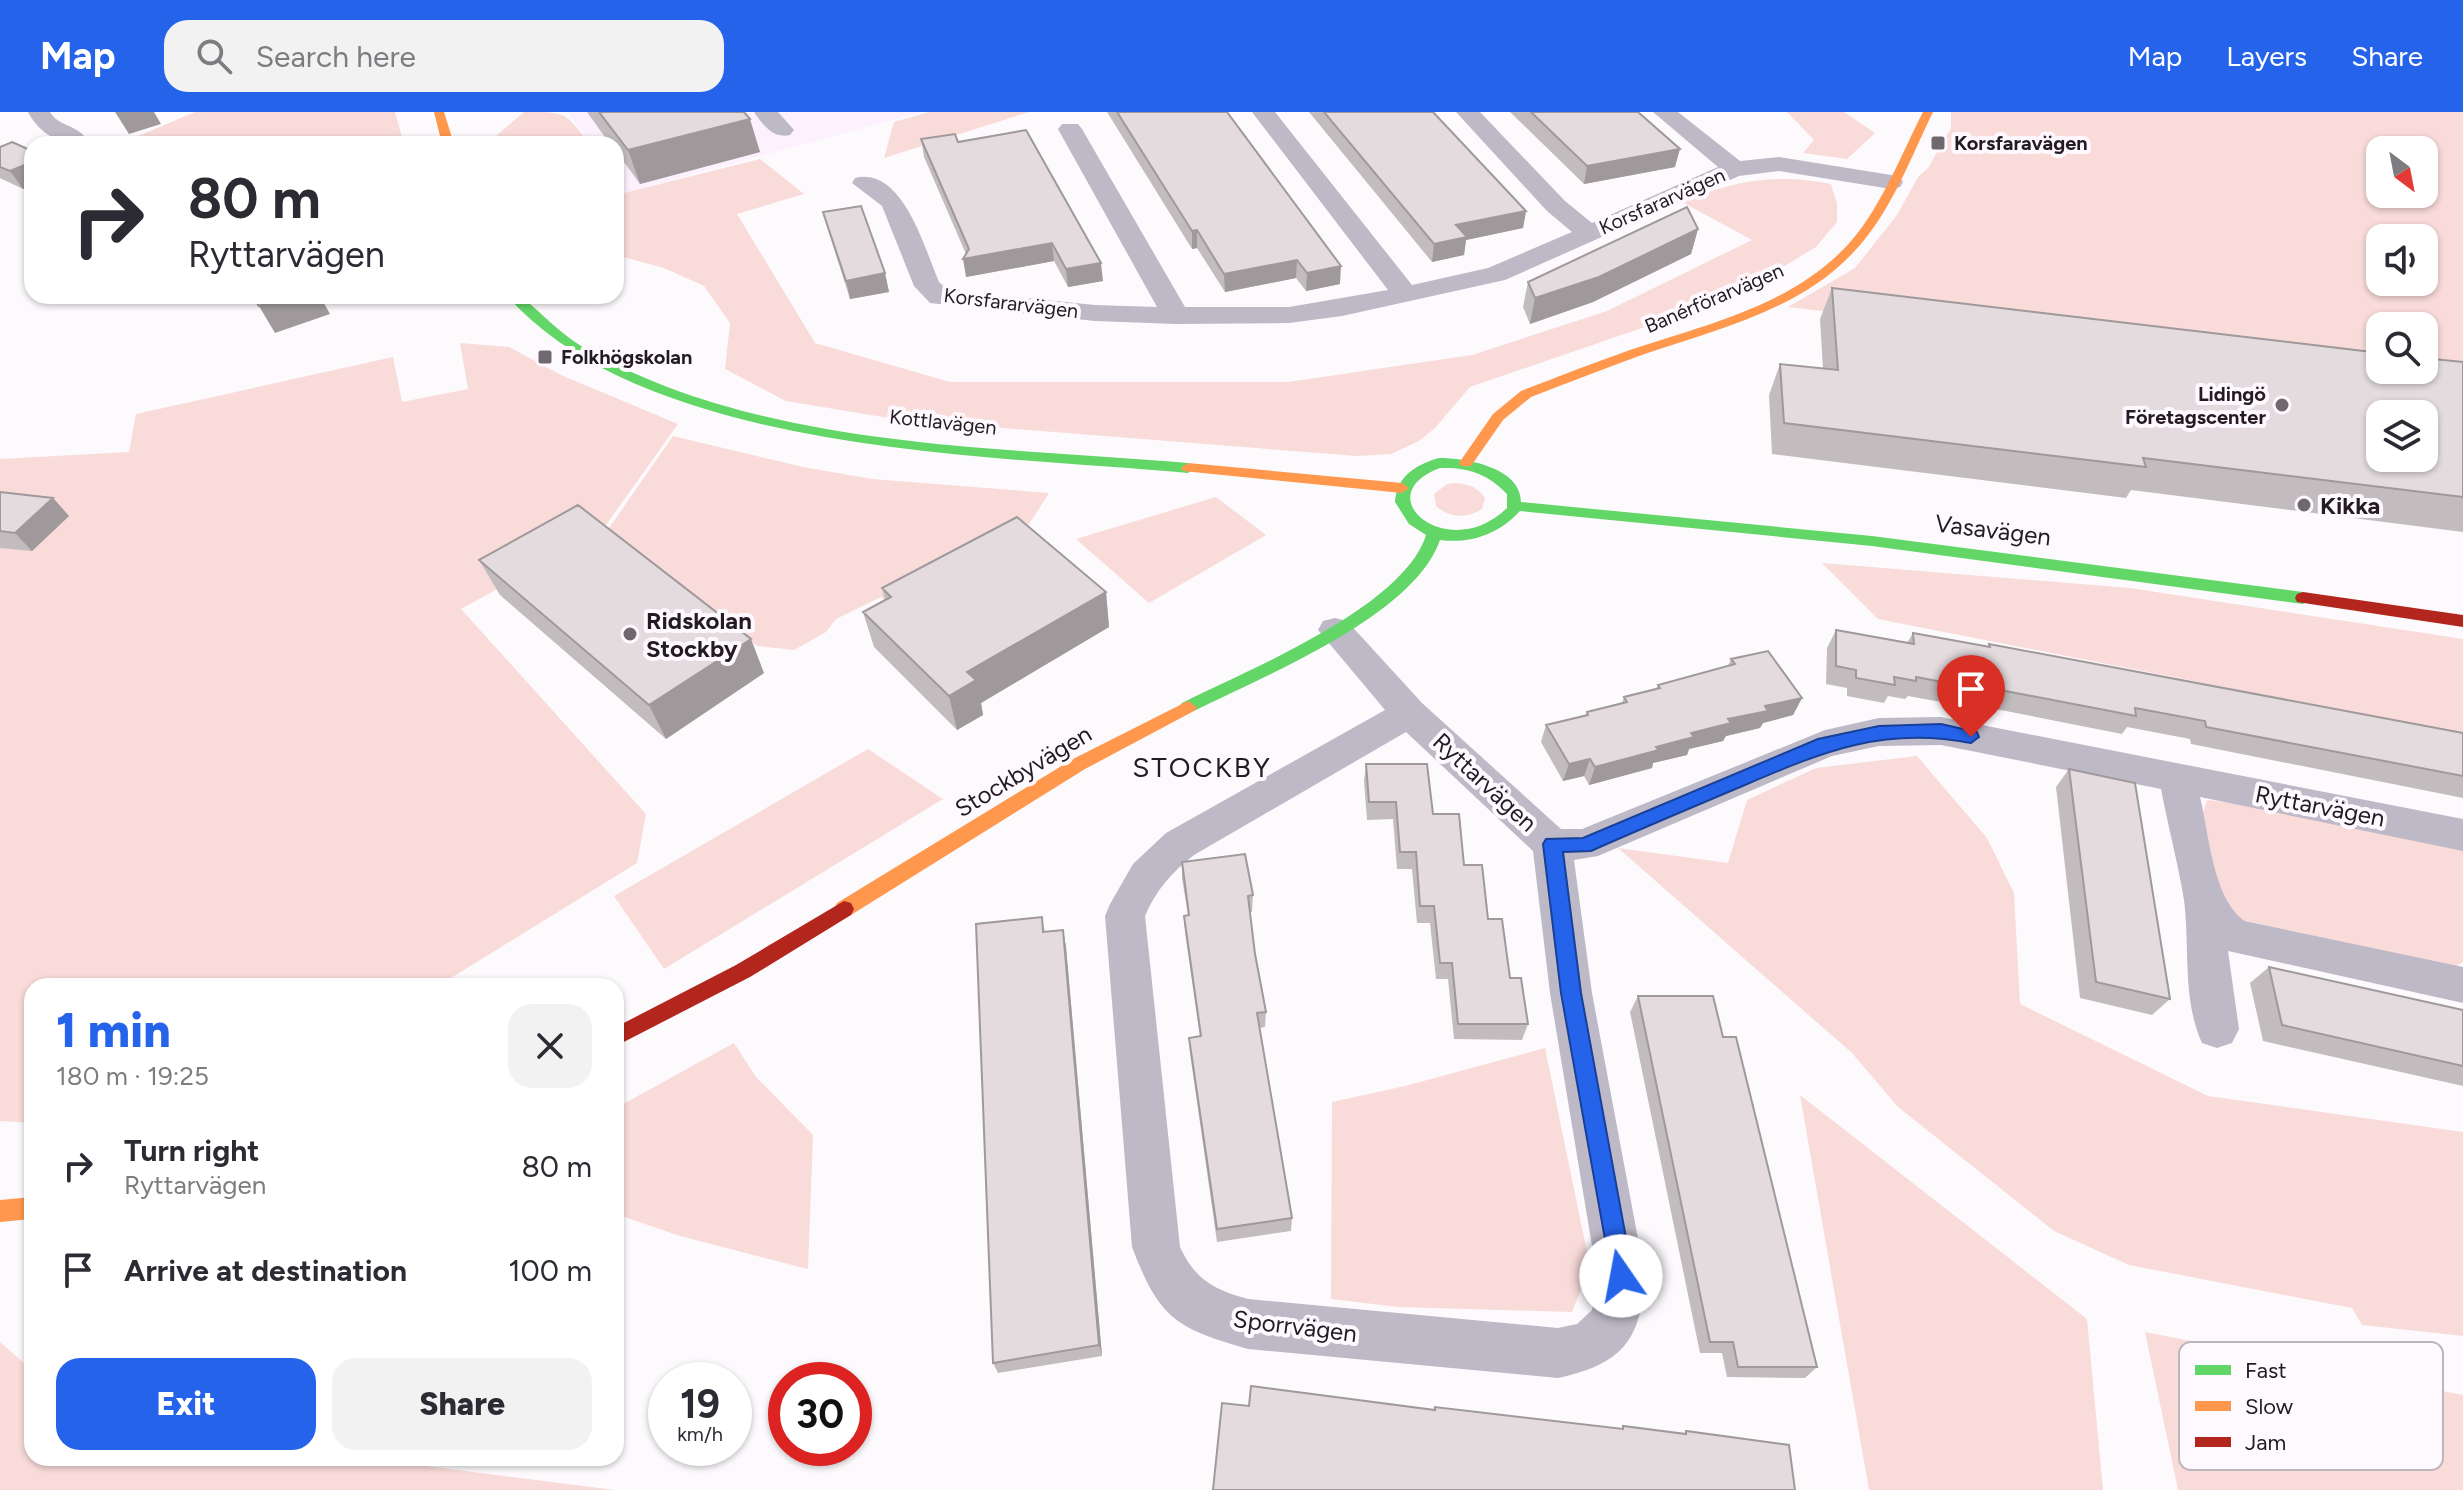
<!DOCTYPE html>
<html lang="en">
<head>
<meta charset="utf-8">
<style>
  body { margin:0; font-family:Figtree,sans-serif; background:#f2f2f3; color:#2b2b33; height:100vh; display:flex; flex-direction:column; font-size:30px; white-space:nowrap }
  * { box-sizing:border-box; margin:0 }
  p { font-size:26px; color:#7c7c81 }
  .icon { flex:none; width:44px; height:44px; fill:none; stroke:currentColor; stroke-width:2; stroke-linecap:round; stroke-linejoin:round }
  .map { position:relative; flex:1; overflow:hidden }
  .details { position:absolute; left:24px; top:866px; width:600px; height:488px; display:flex; flex-direction:column; background:#fff; border-radius:24px; box-shadow:0 2px 6px #0004 }
  .details>* { flex:none }
  .top-card { position:absolute; left:24px; top:24px; width:600px; height:168px; border-radius:24px; box-shadow:0 2px 6px #0004; background:#fff; color:#2b2b33; overflow:hidden }
  .needle { width:52px; rotate:148deg }
  .buttons { position:absolute; left:2366px; top:24px; display:grid; gap:16px }
  .buttons a { display:grid; place-items:center; width:72px; height:72px; border-radius:16px; background:#fff; box-shadow:0 2px 6px #0004; font-size:40px }
  .speed { position:absolute; left:648px; top:1250px; display:flex; gap:16px; font-size:40px; font-weight:700; text-align:center }
  .speed>* { display:grid; place-content:center; width:104px; height:104px; border-radius:50%; background:#fff; box-shadow:0 2px 6px #0004; line-height:1 }
  .speed small { font-size:20px; font-weight:400 }
  .speed .limit { border:12px solid #d22; background:#fff; color:#111 }
  .pin { position:absolute; display:grid; place-items:center; width:68px; height:68px; color:#fff; margin:-82px -34px; border-radius:50% 50% 50% 0; rotate:-45deg; box-shadow:0 0 8px #0007 }
  .pin .icon { rotate:45deg }
  .me { position:absolute; width:88px; margin:-44px; rotate:348deg; stroke-linejoin:round; filter:drop-shadow(0 0 6px #0008) }
  .turn { display:flex; align-items:center; gap:28px; height:168px; padding:0 32px; font-size:36px }
  .turn .icon { width:104px; height:104px; stroke-width:2.5 }
  .turn b { display:block; font-size:56px; line-height:68px }
  .round { display:grid; place-items:center; flex:none; width:84px; height:84px; border-radius:24px; background:#f2f2f3 }
  .headline { display:flex; align-items:center; justify-content:space-between; height:136px; padding:0 32px }
  h1 { font-size:48px; font-weight:800; line-height:60px; color:#2563eb }
  .cta { display:flex; gap:16px; margin-top:auto; padding:16px 32px }
  .cta a { flex:1; height:92px; border-radius:24px; background:#2563eb; color:#fff; font-size:32px; font-weight:800; line-height:92px; text-align:center }
  .cta a+a { background:#f2f2f3; color:#2b2b33 }
  ul { padding:0; list-style:none }
  li { display:flex; align-items:center; gap:24px; height:104px; padding:0 32px }
  li div { flex:1 }
  li b { display:block; font-size:30px }
  li em { font-style:normal }
  header { display:flex; align-items:center; gap:48px; box-sizing:border-box; height:112px; padding:0 40px; background:#2563eb; color:#fff }
  header strong { font-size:38px }
  nav { display:flex; gap:44px; margin-inline-start:auto; font-size:28px }
  .search { width:560px; height:72px; background:#f2f2f3; display:flex; align-items:center; gap:20px; box-sizing:border-box; padding:0 28px; border-radius:24px; color:#7c7c81; font-size:30px }
  .map>svg:first-child { display:block }
  .built { fill:#fcf1fc }
  .green { fill:#f9dbd9; fill-rule:evenodd }
  .lines { fill:none; stroke-linecap:round; stroke-linejoin:round }
  .street { fill:#beb9c7; fill-rule:evenodd }
  .fast { fill:#63d668; fill-rule:evenodd }
  .slow { fill:#ff974d; fill-rule:evenodd }
  .jam { fill:#b3261e; fill-rule:evenodd }
  .wall { fill:#c3bcbf }
  .shaded-wall { fill:#9f999b }
  .building { fill:#e3dbde; stroke:#9f999b; stroke-width:2; fill-rule:evenodd }
  .route { fill:#2563eb; stroke:#184099; stroke-width:2 }
  .poi-dot { fill:#6f696f; stroke:#fef9fe; stroke-width:3 }
  .labels { text-anchor:middle; dominant-baseline:central; stroke-width:8; stroke-linejoin:round; paint-order:stroke }
  .far-poi-label { font-size:20px; font-weight:bold; fill:#231b23; stroke:#fef9fe; text-anchor:start }
  .far-street-label { font-size:20px; fill:#231b23; stroke:#fef9fe }
  .poi-label { font-size:24px; font-weight:bold; fill:#231b23; stroke:#fef9fe; text-anchor:start }
  .street-label { font-size:24px; fill:#231b23; stroke:#fef9fe }
  .quarter-label { font-size:28px; letter-spacing:2px; fill:#231b23; stroke:#fef9fe }
  .key { fill:#fef9fe; stroke:#bcb6bc; stroke-width:2 }
  .key-label { font-size:22px; fill:#231b23 }
</style>
</head>
<body>
<header>
<strong>Map</strong>
<div class="search"><svg class="icon" aria-label="search" viewBox="0 0 24 24"><circle cx="10" cy="10" r="6"/><path d="M15 15l6 6"/></svg>Search here</div>
<nav><a>Map</a><a>Layers</a><a>Share</a></nav>
</header>
<div class="map">
<svg width="2463" height="1378" viewBox="0 0 2463 1378">
  <rect width="100%" height="100%" fill="#fdfafd"/>
  <!-- built -->
  <path class="built" d="M568,0H922L624,81L616,69V32H590Z"/>
  <!-- green -->
  <path class="green" d="M195,0H395L404,32H119Z
    M524,0C568,0 564,0 590,32H487Z
    M929,0H1029L884,46L894,10Z
    M1787,0H1844L1875,21L1847,47L1803,41L1814,28Z
    M1951,0H2463V275L1788,195L1855,156L1897,103L1918,65L1928,56L1951,16ZM2380,38H2424V82H2380ZM2380,126H2424V170H2380ZM2380,214H2424V258H2380Z
    M760,47L804,82L737,102L815,231L950,270H1288L1472,243L1607,199L1752,128L1682,90C1732,69 1777,61 1831,72L1837,92V110L1816,135L1735,184L1470,275L1435,316L1419,329L1391,342L1357,344L901,308L786,289L725,257L730,211L704,174L664,156L616,143V69L624,81Z
    M460,231L509,235L561,263L678,312L601,420L461,497L646,702L637,751L438,874H32V1011L0,1009V347L129,340L136,302L393,245L402,290L468,277Z
    M673,324L803,355L872,367L1049,381L1019,428L895,498L881,485L836,507L826,520L794,538L757,534L607,419Z
    M1456,371C1468,372 1478,375 1485,386L1482,397C1467,407 1450,406 1436,394L1434,382L1447,372Z
    M1216,385L1266,423L1149,491L1076,427Z
    M1822,451L2130,476L2463,527V622L1878,507Z
    M868,637L943,687L664,857L614,784Z
    M1917,644L1987,726L2014,781L2020,892L2208,984L2463,1020V1224L2362,1213L2352,1196L2129,1153L2054,1119L1898,995L1852,941L1618,736L1728,751L1747,688L1816,656Z
    M2207,688L2283,697L2463,734V850L2455,855L2238,807L2216,783L2201,707Z
    M734,931L756,965L813,1023L808,1157L680,1124L616,1102V996Z
    M1545,936L1590,1155L1572,1200L1398,1195L1331,1187L1332,990L1405,974Z
    M1800,983L2087,1207L2103,1378H1869Z
    M2145,1220L2463,1283V1378H2178Z
    M0,1230L32,1258V1346H362L615,1378H0Z"/>
  <g class="lines">
    <!-- street -->
    <path class="street" d="M28,0H50C58,14 76,13 85,25L81,30C59,35 37,18 28,0Z
      M754,0H778L794,18L790,23C773,27 763,13 754,0Z
      M1252,0H1275L1412,173L1488,156L1572,120L1547,99L1456,0H1480L1565,89L1592,111L1718,55L1653,0H1678L1740,49L1779,45L1891,63L1900,65L1903,70L1900,75L1891,77L1779,59L1739,64L1505,168L1342,204L1289,211L1176,212L1095,209L930,191L914,174L882,94L852,71L855,66C903,54 925,138 939,170L948,178L1095,193L1157,195L1058,17L1062,12H1078L1082,17L1185,195H1289L1388,178Z
      M1335,506L1347,509L1422,591L1561,717H1582L1825,618L1879,606L1941,605L2463,707V739L2200,685C2209,721 2213,788 2245,809L2463,855V891L2228,839L2239,917L2232,931L2217,936L2202,931C2182,887 2190,835 2184,788C2178,751 2168,714 2161,677L1941,633L1879,634L1832,644L1598,744L1574,748L1592,881L1645,1164C1641,1229 1622,1252 1558,1266L1248,1237C1175,1216 1159,1206 1132,1135L1105,804L1110,792L1133,752L1166,721L1385,598L1318,518L1323,509ZM1406,620L1533,739L1550,881L1597,1164L1592,1198L1577,1212L1558,1216L1248,1187C1215,1178 1195,1168 1180,1135L1145,804C1156,778 1172,760 1194,743Z"/>
    <!-- fast -->
    <path class="fast" d="M507,184H521C540,200 560,221 581,234C758,337 990,334 1188,351L1195,356L1188,361C990,343 647,342 507,184Z
      M1439,346C1465,346 1521,355 1521,390L1872,424L2303,480L2311,486L2303,492L1872,434L1520,399C1499,422 1471,432 1440,428C1414,504 1264,564 1194,599H1182L1179,595L1182,591C1248,558 1404,495 1426,423L1409,412L1395,390C1397,364 1415,353 1439,346ZM1440,356C1468,355 1488,362 1507,382V396C1449,453 1365,384 1440,356Z"/>
    <!-- slow -->
    <path class="slow" d="M434,0H444L454,32H442Z
      M1923,0H1933C1911,45 1893,95 1860,133C1805,198 1717,217 1639,244C1603,257 1567,271 1531,285L1503,308L1471,354H1461L1459,351L1493,302L1521,279C1557,265 1593,251 1630,238C1707,212 1796,193 1852,128C1883,91 1901,43 1923,0Z
      M1188,351L1402,371L1409,376L1402,381L1183,359L1181,356Z
      M1188,589L1197,595L1194,599L1085,657L851,803L844,805L837,803L834,797L837,791L1073,647Z
      M32,1085V1107L0,1110V1088Z"/>
    <!-- jam -->
    <path class="jam" d="M2303,480L2463,503V515L2297,490L2295,486L2297,482Z
      M844,789L851,791L854,797L851,803L750,865L616,934V915L736,853Z"/>
  </g>
  <!-- wall -->
  <path class="wall" d="M587,0H744L760,40L640,72L616,39V32H610Z
    M1107,0H1227L1340,172L1306,179L1296,166L1225,180L1197,136L1192,137Z
    M1309,0H1433L1526,99L1523,116L1466,128L1464,143L1432,150Z
    M1510,0H1638L1675,55L1584,72Z
    M921,27L958,30L1103,169L1068,175L1054,149L966,165V142L924,45Z
    M0,35L32,39V73L23,77L0,66Z
    M823,100L885,161L889,180L850,187L828,118Z
    M1698,117L1691,142L1593,190L1530,212L1523,195L1528,170Z
    M1832,176L2463,250V420L2131,378L2126,386L1772,342L1769,283L1780,252L1823,257L1820,207Z
    M0,380L53,386L69,404L32,439L0,436Z
    M479,448L764,561L666,627L500,483Z
    M882,476L1106,480L1109,515L981,591L983,603L957,618L874,535L863,500L885,488Z
    M1836,518L1907,531L1913,521L1988,535L1989,532L2463,621V686L2191,632L2190,627L2127,615L2122,622L1965,591L1963,594L1908,584L1905,587L1888,584L1884,591L1847,584V576L1826,572L1827,536Z
    M1731,547L1802,586L1793,603L1763,611L1760,616L1726,624L1723,629L1689,637L1687,643L1653,651L1652,656L1589,673L1584,664L1563,669L1541,630L1546,613L1586,603L1587,600L1622,591L1624,585L1656,577L1658,573L1728,554Z
    M1366,652L1433,702L1464,753L1488,807L1528,912L1522,928L1454,927L1448,867H1436L1430,811H1417L1412,757H1397L1393,707L1367,708L1364,669Z
    M2069,657L2170,887L2152,903L2080,886L2056,675Z
    M1182,750L1253,783L1252,800H1250L1255,842L1266,900L1265,915L1260,916L1292,1106L1291,1119L1217,1130L1190,941L1189,926L1200,925L1185,820L1184,804L1188,803L1182,766Z
    M1042,805L1045,820L1063,818L1066,835L1102,1244L998,1261L993,1251Z
    M2269,855L2463,898V974L2263,929L2250,871Z
    M1638,884L1723,925L1817,1255L1805,1266L1727,1265L1722,1241H1700L1630,900Z"/>
  <!-- shaded-wall -->
  <path class="shaded-wall" d="M115,0H154L161,12L129,22Z
    M750,7L760,40L640,72L628,38Z
    M1680,37L1675,55L1584,72L1587,54Z
    M32,50V73L23,77L10,59Z
    M1526,99L1523,116L1466,128L1464,143L1432,150L1434,132L1456,113Z
    M1698,117L1691,142L1593,190L1530,212L1535,186Z
    M1197,118V136L1192,137V119Z
    M1052,131L1054,149L966,165L963,147Z
    M1297,148L1296,166L1225,180L1224,162Z
    M1101,151L1103,169L1068,175L1066,157Z
    M1341,154L1340,172L1306,179L1307,161Z
    M885,161L889,180L850,187L846,169Z
    M289,184H320L330,202L275,221L259,194Z
    M53,386L69,404L32,439L15,421Z
    M1106,480L1109,515L981,591L983,603L957,618L949,584L967,560Z
    M751,527L764,561L666,627L649,593Z
    M1802,586L1793,603L1763,611L1760,616L1726,624L1723,629L1689,637L1687,643L1653,651L1652,656L1589,673L1595,655L1656,635L1765,594Z
    M1590,647L1584,664L1563,669L1569,652Z
    M1063,818L1066,835L1102,1244L1099,1233Z"/>
  <!-- building -->
  <path class="building" d="M599,0H744L750,7L628,38Z
    M1117,0H1227L1341,154L1307,161L1297,148L1224,162L1197,118L1192,119Z
    M1324,0H1433L1526,99L1456,113L1467,125L1434,132Z
    M1531,0H1638L1680,37L1587,54Z
    M1026,18L1101,151L1066,157L1052,131L963,147L969,137L921,27L955,22L958,30Z
    M12,30L32,39V50L10,59L0,55V35Z
    M861,94L885,161L846,169L823,100Z
    M1687,95L1698,117L1599,165L1535,186L1528,170Z
    M1832,176L2380,241V258H2424V246L2463,250V385L2143,346L2146,355L1784,311L1780,252L1838,258ZM2380,302H2424V346H2380Z
    M252,184H289L259,194Z
    M0,380L53,386L15,421L0,419Z
    M578,393L751,527L649,593L479,448Z
    M1017,405L1106,480L967,560L976,568L949,584L863,500L891,485L882,476Z
    M1836,518L1914,532L1913,521L1990,535L1989,532L2463,621V664L2206,615L2205,609L2135,596L2136,604L1974,573V576L1916,565V569L1894,565L1895,573L1856,566V558L1836,554Z
    M1768,539L1802,586L1765,594L1768,599L1728,607L1731,611L1691,621L1694,625L1656,635L1659,638L1595,655L1590,647L1569,652L1546,613L1588,603L1587,600L1627,590L1624,585L1660,576L1658,573L1735,552L1731,547Z
    M1366,652H1427L1433,702H1459L1464,753H1482L1488,807H1502L1510,866H1521L1528,912H1458L1452,851H1440L1434,794H1420L1416,740H1400L1396,690H1369Z
    M2069,657L2135,671L2170,887L2096,870Z
    M1245,742L1253,783L1248,784L1255,842L1266,900L1257,901L1292,1106L1217,1117L1189,926L1201,924L1184,804L1189,803L1182,750Z
    M1042,805L1043,820L1063,818L1099,1233L993,1251L976,812Z
    M2269,855L2463,898V954L2282,913Z
    M1638,884H1713L1723,925H1736L1817,1255H1738L1733,1230H1710Z
    M1251,1274L1435,1298V1295L1623,1317V1314L1686,1322V1319L1789,1333L1795,1378H1213L1222,1291L1249,1294Z"/>
  <!-- route -->
  <path class="route" d="M1941,612L1977,620L1979,625L1971,631C1878,613 1816,643 1733,678C1686,698 1638,718 1591,739L1563,740L1581,881L1633,1164L1629,1172L1621,1176L1613,1172L1561,881L1543,732L1546,727L1583,726L1818,627L1879,614Z"/>
  <!-- markers -->
  <g class="poi-dot">
    <rect x="1930" y="23" width="16" height="16" rx="4"/>
    <rect x="537" y="237" width="16" height="16" rx="4"/>
    <circle cx="2282" cy="293" r="8"/>
    <circle cx="2304" cy="393" r="8"/>
    <circle cx="630" cy="522" r="8"/>
  </g>
  <g class="labels">
    <!-- far-poi labels -->
    <g class="far-poi-label">
      <text x="1954" y="31">Korsfaravägen</text>
      <text x="561" y="245">Folkhögskolan</text>
      <text x="2266" y="282" text-anchor="end">Lidingö<tspan x="2266" dy="23">Företagscenter</tspan></text>
    </g>
    <!-- far-street labels -->
    <g class="far-street-label">
      <text transform="translate(1662 89) rotate(-24)">Korsfararvägen</text>
      <text transform="translate(1714 186) rotate(-23)">Banérförarvägen</text>
      <text transform="translate(1011 191) rotate(7)">Korsfararvägen</text>
      <text transform="translate(943 310) rotate(6)">Kottlavägen</text>
    </g>
    <!-- poi labels -->
    <g class="poi-label">
      <text x="2320" y="393">Kikka</text>
      <text x="646" y="508">Ridskolan<tspan x="646" dy="28">Stockby</tspan></text>
    </g>
    <!-- street labels -->
    <g class="street-label">
      <text transform="translate(1993 418) rotate(7)">Vasavägen</text>
      <text transform="translate(1023 659) rotate(-31)">Stockbyvägen</text>
      <text transform="translate(1485 670) rotate(43)">Ryttarvägen</text>
      <text transform="translate(2320 694) rotate(11)">Ryttarvägen</text>
      <text transform="translate(1295 1214) rotate(7)">Sporrvägen</text>
    </g>
    <!-- quarter labels -->
    <g class="quarter-label">
      <text x="1202" y="655">STOCKBY</text>
    </g>
  </g>
  <!-- legend -->
  <rect x="2179" y="1230" width="264" height="128" rx="12" class="key"/>
  <rect x="2195" y="1253" width="36" height="10" fill="#63d668"/>
  <rect x="2195" y="1289" width="36" height="10" fill="#ff974d"/>
  <rect x="2195" y="1325" width="36" height="10" fill="#b3261e"/>
  <g class="key-label">
    <text x="2245" y="1266">Fast</text>
    <text x="2245" y="1302">Slow</text>
    <text x="2245" y="1338">Jam</text>
  </g>
</svg>
<div class="buttons">
<a><svg class="needle" viewBox="-14 -14 28 28"><path d="M0-13l5 13h-10z" fill="#e53935"/><path d="M0 13l5-13h-10z" fill="#7c7c81"/></svg></a>
<a><svg class="icon" aria-label="sound" viewBox="0 0 24 24"><path d="M4 9h4l5-4v14l-5-4H4zM17 9q2 3 0 6"/></svg></a>
<a><svg class="icon" aria-label="search" viewBox="0 0 24 24"><circle cx="10" cy="10" r="6"/><path d="M15 15l6 6"/></svg></a>
<a><svg class="icon" aria-label="layers" viewBox="0 0 24 24"><path d="M12 4l9 5-9 5-9-5zM3 14l9 5 9-5"/></svg></a>
</div>
<div class="speed"><div>19<small>km/h</small></div><div class="limit">30</div></div>
<div class="pin" style="left:1971px;top:625px;background:#d93025"><svg class="icon" aria-label="arrive" viewBox="0 0 24 24"><path d="M6 21V4h12l-3 4 3 4H6"/></svg></div>
<svg class="me" style="left:1621px;top:1164px" viewBox="-20 -20 40 40"><circle r="19" fill="#fff"/><path d="M0-13L10 11 0 6-10 11z" fill="#2563eb"/></svg>
<div class="top-card">
<div class="turn"><svg class="icon" aria-label="right" viewBox="0 0 24 24"><path d="M7 20v-9h11M14 6l5 5-5 5"/></svg><div><b>80 m</b>Ryttarvägen</div></div>
</div>
<section class="details">
<div class="headline"><div><h1>1 min</h1><p>180 m · 19:25</p></div><a class="round"><svg class="icon" aria-label="close" viewBox="0 0 24 24"><path d="M6 6l12 12M18 6L6 18"/></svg></a></div>
<ul>
<li><svg class="icon" aria-label="right" viewBox="0 0 24 24"><path d="M7 20v-9h11M14 6l5 5-5 5"/></svg><div><b>Turn right</b><p>Ryttarvägen</p></div><em>80 m</em></li>
<li><svg class="icon" aria-label="arrive" viewBox="0 0 24 24"><path d="M6 21V4h12l-3 4 3 4H6"/></svg><div><b>Arrive at destination</b></div><em>100 m</em></li>
</ul>
<div class="cta"><a>Exit</a><a>Share</a></div>
</section>
</div>
</body>
</html>
